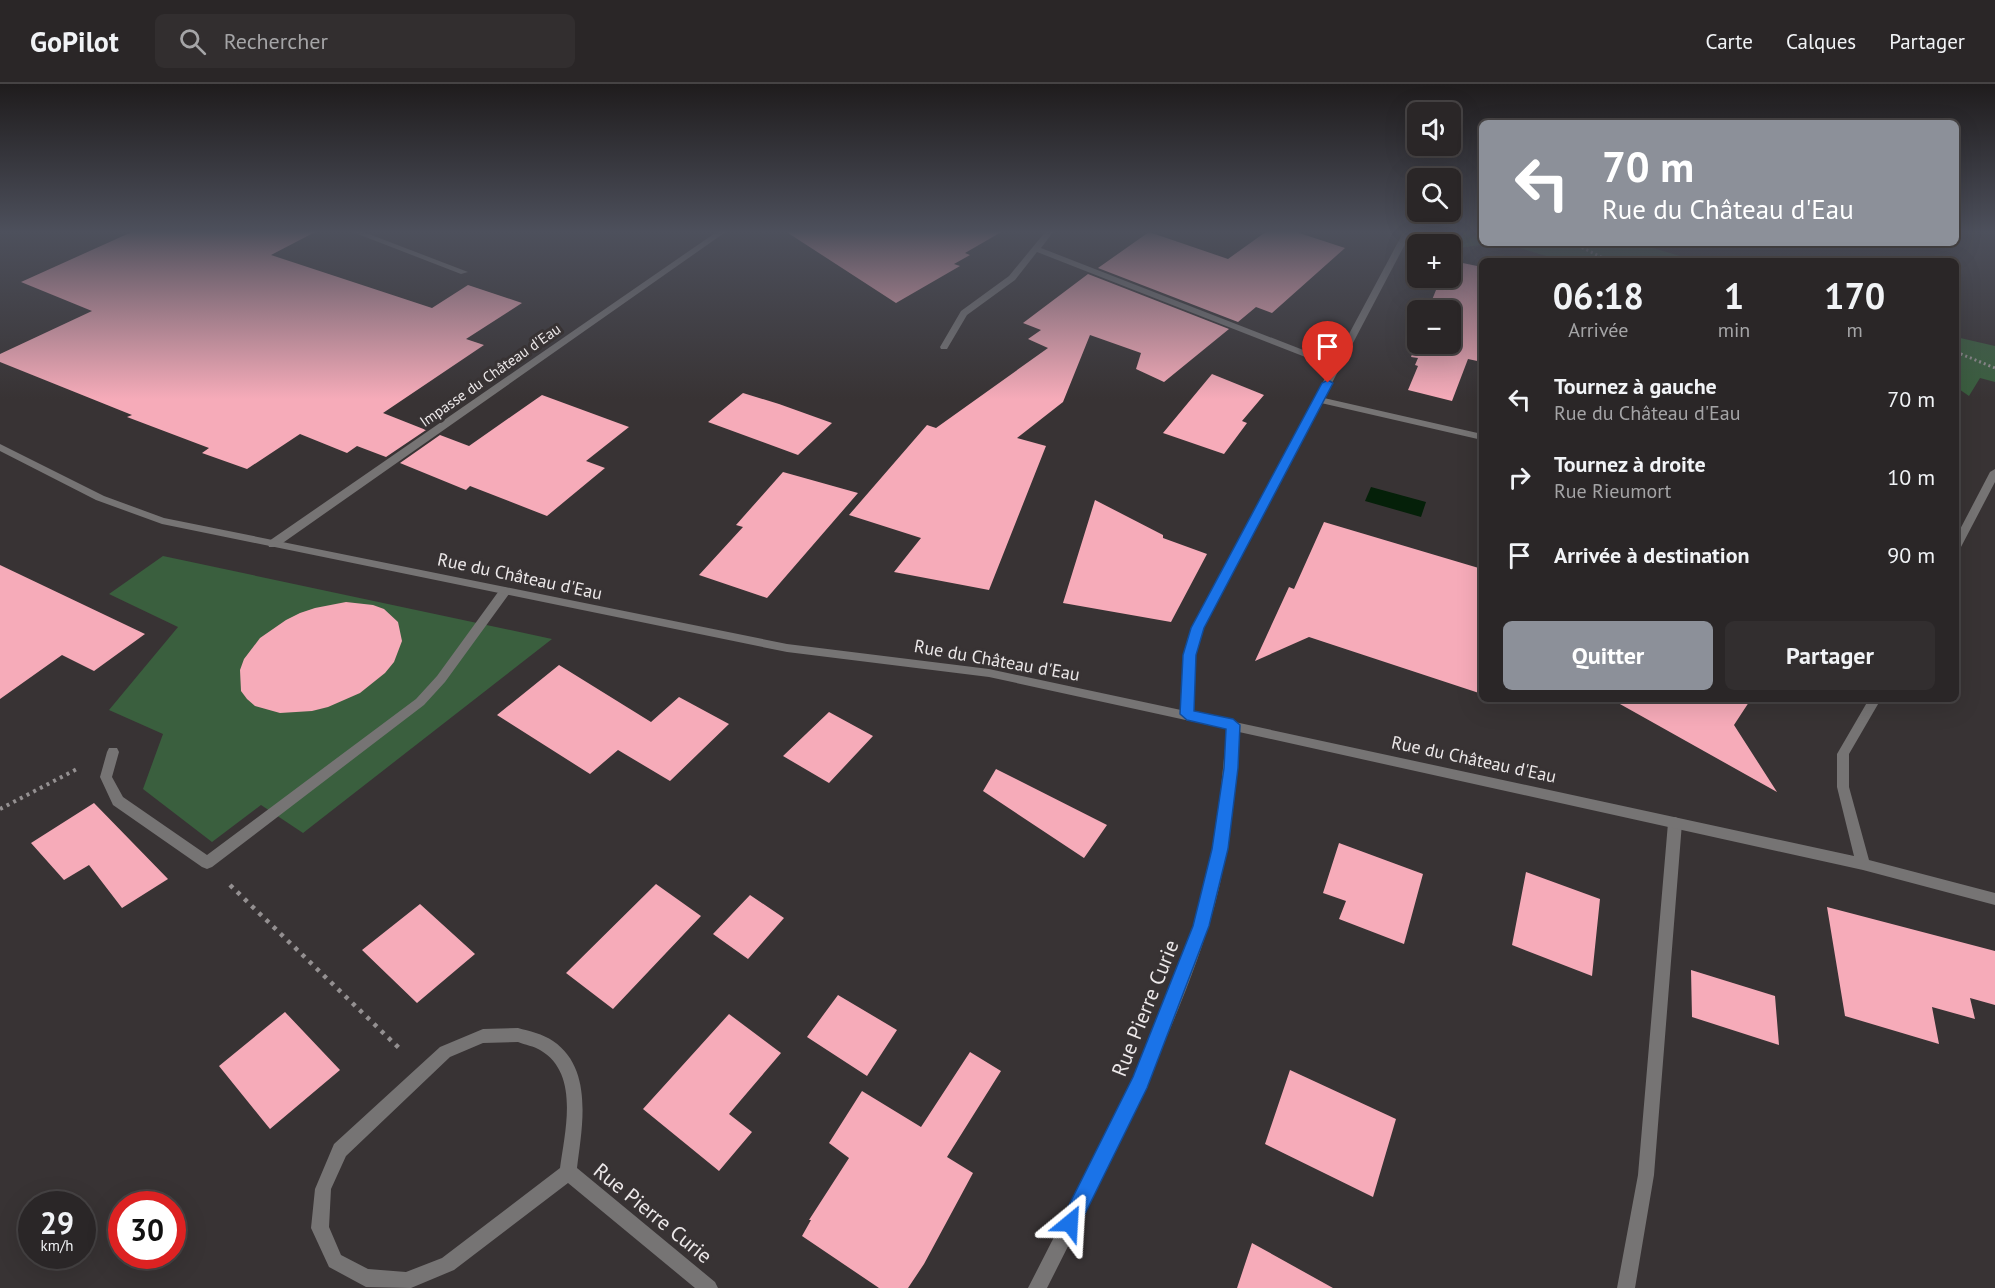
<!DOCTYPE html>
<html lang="fr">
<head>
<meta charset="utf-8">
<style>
  body { margin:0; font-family:"PT Sans",sans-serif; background:#322e2f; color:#f1f3f6; height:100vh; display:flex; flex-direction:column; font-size:22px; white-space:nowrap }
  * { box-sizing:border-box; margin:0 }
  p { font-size:20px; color:#a5a5a7 }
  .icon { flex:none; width:33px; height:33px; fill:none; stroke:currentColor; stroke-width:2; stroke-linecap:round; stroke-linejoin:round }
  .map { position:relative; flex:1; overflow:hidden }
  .panel { position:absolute; left:1479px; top:174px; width:480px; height:444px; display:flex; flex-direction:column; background:#2a2627; border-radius:9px; box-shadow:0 6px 24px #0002,0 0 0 2px #464344 }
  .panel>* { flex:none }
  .top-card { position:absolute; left:1479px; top:36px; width:480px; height:126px; border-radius:9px; box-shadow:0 6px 24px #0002,0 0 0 2px #464344; background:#8c9099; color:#fff; overflow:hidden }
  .tools { position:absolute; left:1407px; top:18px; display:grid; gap:12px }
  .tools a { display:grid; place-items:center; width:54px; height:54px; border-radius:9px; background:#2a2627; box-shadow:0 6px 24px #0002,0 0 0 2px #464344; font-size:30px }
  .speed { position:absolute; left:18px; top:1107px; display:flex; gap:12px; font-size:30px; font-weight:700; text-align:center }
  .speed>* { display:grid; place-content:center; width:78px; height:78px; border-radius:50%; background:#2a2627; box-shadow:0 6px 24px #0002,0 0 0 2px #464344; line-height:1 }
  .speed small { font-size:15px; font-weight:400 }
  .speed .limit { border:9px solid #d22; background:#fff; color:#111 }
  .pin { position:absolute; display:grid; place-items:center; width:51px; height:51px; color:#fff; margin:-62px -26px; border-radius:50% 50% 50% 0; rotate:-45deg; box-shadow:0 0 6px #0007 }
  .pin .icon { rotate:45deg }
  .me { position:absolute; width:66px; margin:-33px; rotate:27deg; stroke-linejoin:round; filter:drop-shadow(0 0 4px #0008) }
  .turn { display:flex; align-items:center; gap:21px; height:126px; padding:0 24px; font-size:27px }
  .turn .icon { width:78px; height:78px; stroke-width:2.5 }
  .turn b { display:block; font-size:42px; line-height:51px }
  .eta { display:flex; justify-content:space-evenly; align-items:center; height:102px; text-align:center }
  .eta b { font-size:36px; font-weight:800; line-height:42px }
  .primary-button { display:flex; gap:12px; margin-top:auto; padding:12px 24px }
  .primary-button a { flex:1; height:69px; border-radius:9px; background:#8c9099; color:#fff; font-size:24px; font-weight:800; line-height:69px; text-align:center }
  .primary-button a+a { background:#322e2f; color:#f1f3f6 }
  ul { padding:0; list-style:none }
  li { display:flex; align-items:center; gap:18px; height:78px; padding:0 24px }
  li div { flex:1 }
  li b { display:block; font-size:22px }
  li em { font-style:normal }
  header { display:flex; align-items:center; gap:36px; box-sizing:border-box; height:84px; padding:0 30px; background:#2a2627; border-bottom:2px solid #464344 }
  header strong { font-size:28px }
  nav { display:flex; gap:33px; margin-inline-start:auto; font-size:21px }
  .search { width:420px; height:54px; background:#322e2f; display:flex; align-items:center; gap:15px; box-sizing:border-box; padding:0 21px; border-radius:9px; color:#a5a5a7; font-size:22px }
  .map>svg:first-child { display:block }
  .green { fill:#3a5f3e }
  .water { fill:#052009 }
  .building { fill:#f6abb9 }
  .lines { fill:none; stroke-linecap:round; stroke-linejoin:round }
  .path-far2 { stroke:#949091; stroke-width:3; stroke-dasharray:2 3; stroke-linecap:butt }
  .path-far1 { stroke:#949091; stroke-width:4; stroke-dasharray:3 4.5; stroke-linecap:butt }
  .path { stroke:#949091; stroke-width:4.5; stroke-dasharray:4 6; stroke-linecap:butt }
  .service { fill:#767474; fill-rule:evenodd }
  .minor { fill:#767474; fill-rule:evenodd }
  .route { fill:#1a73e8; stroke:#114b97; stroke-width:1.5 }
  .labels { text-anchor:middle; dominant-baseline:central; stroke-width:6; stroke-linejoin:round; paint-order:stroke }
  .far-street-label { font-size:15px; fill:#ece8e9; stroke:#383334 }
  .street-label { font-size:18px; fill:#ece8e9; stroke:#383334 }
  .near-street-label { font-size:21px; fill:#ece8e9; stroke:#383334 }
</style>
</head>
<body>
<header>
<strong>GoPilot</strong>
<div class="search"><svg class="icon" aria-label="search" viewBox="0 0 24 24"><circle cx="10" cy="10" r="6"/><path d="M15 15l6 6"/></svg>Rechercher</div>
<nav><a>Carte</a><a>Calques</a><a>Partager</a></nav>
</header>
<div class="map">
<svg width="1995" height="1204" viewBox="0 0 1995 1204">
  <rect width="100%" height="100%" fill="#383334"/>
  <!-- green -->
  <path class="green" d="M1464,147H1482V159H1498L1457,164Z
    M1504,159H1636L1697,177H1562Z
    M1956,253L1995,262V298L1980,294L1969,312L1956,303Z
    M163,472L552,555L303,749L261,721L212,758L143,705L163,650L109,626L178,543L109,510Z"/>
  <!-- water -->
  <path class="water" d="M1371,403L1426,418L1421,433L1365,417Z"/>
  <!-- building -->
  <path class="building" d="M134,147H317L271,171L432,224L468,201L522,219L466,255L484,261L383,329L426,346L386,373L357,362L347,369L300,350L247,385L202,369L209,364L127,333L132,331L0,278V270L92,227L21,198Z
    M785,147H1003L965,169L970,171L954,180L960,182L896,219Z
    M1267,147H1293L1345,164L1272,229L1256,223L1238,238L1098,184L1149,148L1228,175Z
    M1453,177L1482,183V278L1468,275L1452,317L1408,306L1418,282L1415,281L1418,274L1411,273L1418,255V260H1450V226H1428L1438,201H1440L1444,194H1450Z
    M1088,190L1229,245L1164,298L1136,285L1141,269L1090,251L1063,318L1017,354L1046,362L989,506L894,488L921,454L849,431L927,341L936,344L1048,264L1028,255L1041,246L1023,239Z
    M1212,290L1264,311L1242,337L1247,339L1224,370L1163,349Z
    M743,309L779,320L832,339L798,371L708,338Z
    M542,311L629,343L586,377L605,384L547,432L470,402L466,406L400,379L440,351L469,362Z
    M783,388L858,409L767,514L699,491L743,443L736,441Z
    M1095,416L1163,451V454L1207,470L1171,538L1063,519Z
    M1324,438L1482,485V610L1309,553L1255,577L1289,503L1294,505Z
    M0,481L145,550L94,587L62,571L0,615Z
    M346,518L373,521L384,525L398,538L402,557L394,578L385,589L360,609L328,623L312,627L280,629L255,622L247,615L241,607L240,586L244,575L260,554L286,536L300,529L315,524Z
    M559,581L651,638L679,613L729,640L670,697L618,666L590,690L497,631Z
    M1611,615H1751L1734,641L1777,708Z
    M829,628L873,652L829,699L783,672Z
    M996,685L1107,741L1084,774L983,707Z
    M94,719L168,795L122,824L89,781L64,796L31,759Z
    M1339,759L1423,790L1404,860L1339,835L1346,817L1323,809Z
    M1526,788L1600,815L1592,892L1512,861Z
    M656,800L701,832L613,925L566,889Z
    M750,811L784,834L748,875L713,850Z
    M420,820L475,870L417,919L362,866Z
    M1827,823L1995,867V921L1970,914L1975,935L1932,923L1939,960L1845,932Z
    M1691,886L1775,912L1779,961L1692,933Z
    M838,911L897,946L867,992L807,953Z
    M285,928L340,986L270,1045L219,982Z
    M729,930L781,969L729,1030L752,1048L719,1087L643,1025Z
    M970,968L1001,987L947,1073L973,1089L924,1180L908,1204H879L802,1152L811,1136H809L849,1074L829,1059L862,1007L921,1043Z
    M1290,986L1396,1035L1373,1113L1265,1060Z
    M1252,1159L1333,1204H1237Z"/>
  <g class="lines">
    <!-- path-far2 -->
    <path class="path-far2" d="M1573,159L1609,177
      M1956,268L1995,284"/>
    <!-- path-far1 -->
    <path class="path-far1" d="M0,725L77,685"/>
    <!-- path -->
    <path class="path" d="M230,801L400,965"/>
    <!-- service -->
    <path class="service" d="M718,147H727L277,463H269L268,460L269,457Z
      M505,503L511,507L509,510L445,598L424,621L212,783L207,785L202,783L113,721L100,693L107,668L109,664H117L119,668L112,693L123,713L207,771L416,615L437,592L501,504Z
      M1675,733L1680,735L1682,739L1654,1091L1635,1204H1617L1638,1091L1668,739L1670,735Z"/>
    <!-- minor -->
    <path class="minor" d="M350,147H361L468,188L461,190Z
      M1046,147H1054L1041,164L1334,278L1404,147H1412L1324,314L1482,350V356L1321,319L1203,544L1195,571L1193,629L1854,772L1837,703V670L1869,615H1881L1849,670V703L1869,776L1995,809V821L1863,786L1239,648C1236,706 1230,764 1215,820C1202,867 1184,912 1165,957C1129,1041 1088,1123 1047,1204H1028L1099,1065L1141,976L1177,890L1194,843L1208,793L1217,743L1227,645L989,593L787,568L162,440L96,416L0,367V360L104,412L164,434L787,560L989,585L1181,626L1183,571L1191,544L1331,283L1037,168L1015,196L967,231L947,265H941L940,263L961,227L1009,192Z
      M1995,385V398L1961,463L1956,467V453L1990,388Z
      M518,944C529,947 543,950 553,957C594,985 582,1043 577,1084L715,1198L718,1204H695L568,1099L454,1186L411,1204L366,1203L329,1183L311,1144L315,1105L334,1060L440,963L483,945ZM518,958C525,961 534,962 540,966C580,989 565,1047 560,1084L442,1174L406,1188L368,1185L341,1171L329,1143L331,1105L346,1072L450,973L483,959Z"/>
  </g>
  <!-- sky -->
  <linearGradient id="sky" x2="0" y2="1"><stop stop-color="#1f1c1d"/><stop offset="0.47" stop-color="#4d505c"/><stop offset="1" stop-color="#4d505c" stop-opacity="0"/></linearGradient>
  <rect width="1995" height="315" fill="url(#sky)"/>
  <!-- route -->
  <path class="route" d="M1328,296L1333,299L1204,544L1196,571L1194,627L1233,635L1240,641L1238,684L1228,765L1209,842L1147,1004L1077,1146L1070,1149L1063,1146L1060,1139L1133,993L1193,842L1212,765L1224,684L1226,645L1187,636L1180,630L1183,571L1191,544L1322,299Z"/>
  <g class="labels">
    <!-- far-street labels -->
    <g class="far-street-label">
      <text transform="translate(490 291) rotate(-35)">Impasse du Château d'Eau</text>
    </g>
    <!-- street labels -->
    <g class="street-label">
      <text transform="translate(520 492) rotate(12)">Rue du Château d'Eau</text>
      <text transform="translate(997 576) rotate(10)">Rue du Château d'Eau</text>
      <text transform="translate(1474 675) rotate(12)">Rue du Château d'Eau</text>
    </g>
    <!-- near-street labels -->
    <g class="near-street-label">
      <text transform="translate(1145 924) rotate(-68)">Rue Pierre Curie</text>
      <text transform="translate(653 1129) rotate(39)">Rue Pierre Curie</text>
    </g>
  </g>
</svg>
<div class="tools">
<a><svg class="icon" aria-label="sound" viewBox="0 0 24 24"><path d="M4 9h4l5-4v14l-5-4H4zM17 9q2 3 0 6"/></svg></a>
<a><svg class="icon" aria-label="search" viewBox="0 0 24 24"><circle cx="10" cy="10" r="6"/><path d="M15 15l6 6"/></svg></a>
<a>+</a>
<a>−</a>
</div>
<div class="speed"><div>29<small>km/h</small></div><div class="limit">30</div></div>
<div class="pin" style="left:1328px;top:299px;background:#d93025"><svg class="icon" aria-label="arrive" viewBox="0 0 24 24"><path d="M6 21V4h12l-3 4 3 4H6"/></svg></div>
<svg class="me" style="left:1070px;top:1139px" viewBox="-20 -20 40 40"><path d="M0-17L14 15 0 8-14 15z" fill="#1a73e8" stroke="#fff" stroke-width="4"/></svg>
<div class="top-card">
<div class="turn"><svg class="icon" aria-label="left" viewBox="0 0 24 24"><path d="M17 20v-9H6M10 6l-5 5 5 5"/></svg><div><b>70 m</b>Rue du Château d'Eau</div></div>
</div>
<section class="panel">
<div class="eta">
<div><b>06:18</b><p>Arrivée</p></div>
<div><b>1</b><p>min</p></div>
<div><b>170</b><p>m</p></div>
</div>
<ul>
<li><svg class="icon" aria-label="left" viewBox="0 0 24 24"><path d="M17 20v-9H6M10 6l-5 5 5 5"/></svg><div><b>Tournez à gauche</b><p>Rue du Château d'Eau</p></div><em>70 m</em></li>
<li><svg class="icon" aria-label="right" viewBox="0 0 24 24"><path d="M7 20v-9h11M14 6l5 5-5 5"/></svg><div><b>Tournez à droite</b><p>Rue Rieumort</p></div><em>10 m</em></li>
<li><svg class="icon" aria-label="arrive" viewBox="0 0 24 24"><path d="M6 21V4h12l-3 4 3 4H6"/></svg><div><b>Arrivée à destination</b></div><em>90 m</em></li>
</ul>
<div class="primary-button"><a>Quitter</a><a>Partager</a></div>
</section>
</div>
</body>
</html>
